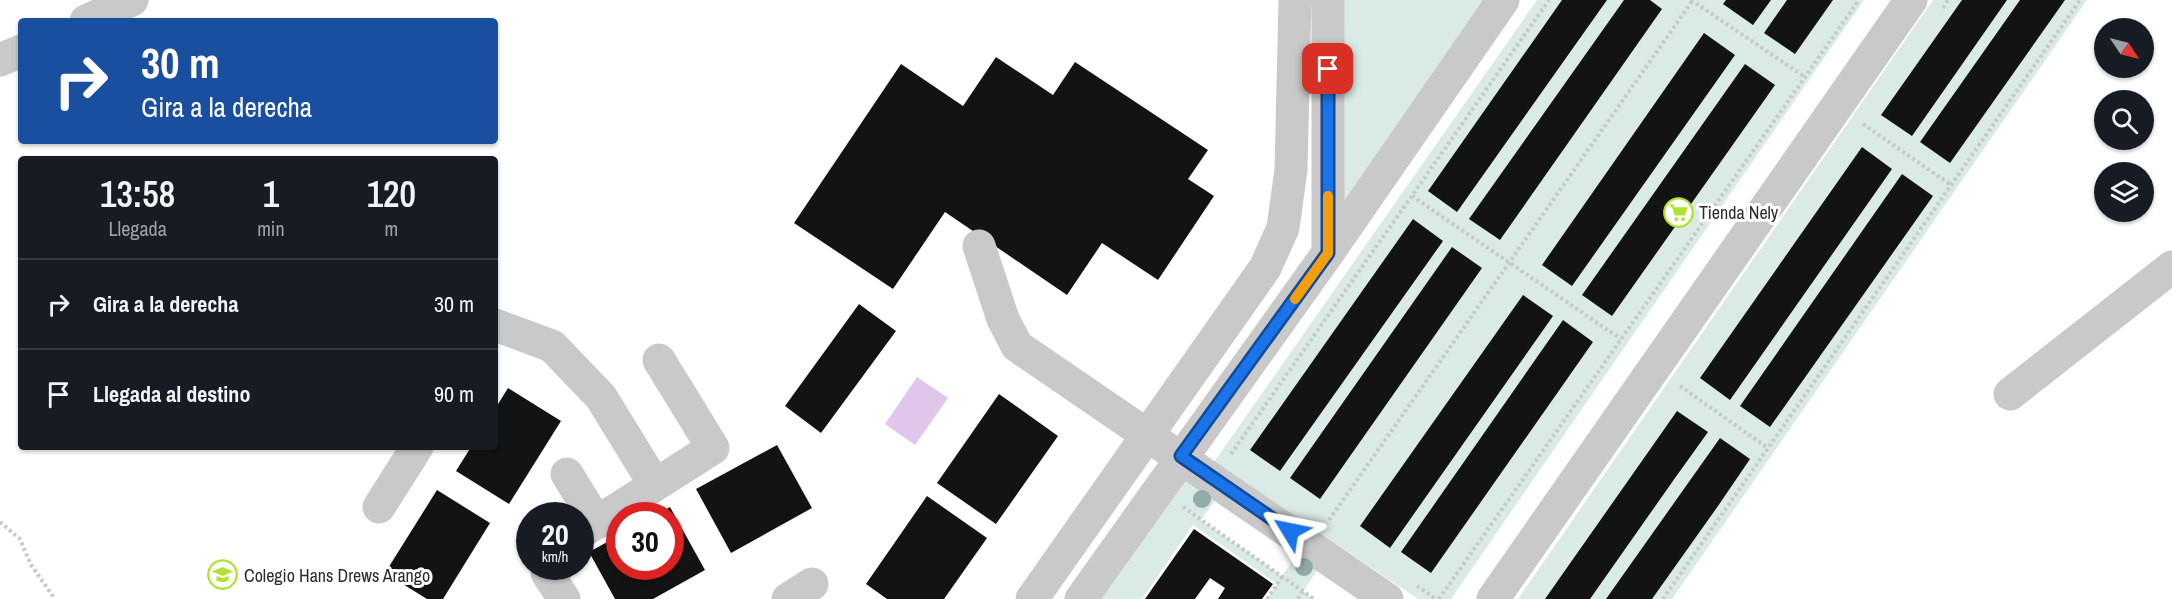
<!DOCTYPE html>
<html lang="es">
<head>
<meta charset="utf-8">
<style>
  body { margin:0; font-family:"Archivo Narrow",sans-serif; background:#242831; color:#f1f3f6; height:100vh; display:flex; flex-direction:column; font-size:22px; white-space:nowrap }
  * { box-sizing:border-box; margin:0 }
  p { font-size:20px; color:#9ea1a6 }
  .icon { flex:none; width:33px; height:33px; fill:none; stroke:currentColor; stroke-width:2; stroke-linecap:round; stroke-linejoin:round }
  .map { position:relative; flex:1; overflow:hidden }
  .details { position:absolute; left:18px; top:156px; width:480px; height:294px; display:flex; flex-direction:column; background:#171b24; border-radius:6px; box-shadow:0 2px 4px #0004 }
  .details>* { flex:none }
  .guide { position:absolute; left:18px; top:18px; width:480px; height:126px; border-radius:6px; box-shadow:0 2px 4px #0004; background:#1a4fa0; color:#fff; overflow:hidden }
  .needle { width:39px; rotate:125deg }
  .controls { position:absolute; left:2094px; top:18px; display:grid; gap:12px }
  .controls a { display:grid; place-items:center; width:60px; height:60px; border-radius:50%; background:#171b24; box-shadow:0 2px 4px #0004; font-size:30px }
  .speed { position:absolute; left:516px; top:502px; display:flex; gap:12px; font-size:30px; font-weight:700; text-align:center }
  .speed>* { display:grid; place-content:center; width:78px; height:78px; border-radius:50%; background:#171b24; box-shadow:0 2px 4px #0004; line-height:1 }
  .speed small { font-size:15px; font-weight:400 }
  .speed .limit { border:9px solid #d22; background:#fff; color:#111 }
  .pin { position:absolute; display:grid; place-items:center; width:51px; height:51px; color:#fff; margin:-26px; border-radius:12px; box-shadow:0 3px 9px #0006 }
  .me { position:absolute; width:66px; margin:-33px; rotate:305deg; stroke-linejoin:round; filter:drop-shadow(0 0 4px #0008) }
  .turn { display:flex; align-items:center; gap:21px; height:126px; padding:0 24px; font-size:27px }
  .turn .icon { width:78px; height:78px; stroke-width:2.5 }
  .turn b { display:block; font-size:42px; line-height:51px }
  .eta { display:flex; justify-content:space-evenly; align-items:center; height:102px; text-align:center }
  .eta b { font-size:36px; font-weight:600; line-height:42px }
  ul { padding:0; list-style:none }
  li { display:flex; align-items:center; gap:18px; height:90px; padding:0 24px; border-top:2px solid #363941 }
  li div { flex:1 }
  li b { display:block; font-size:22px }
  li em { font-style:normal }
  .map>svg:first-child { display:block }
  .green { fill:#d9eae7 }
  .water { fill:#e1c5ea }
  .building { fill:#131313 }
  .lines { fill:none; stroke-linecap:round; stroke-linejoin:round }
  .path { stroke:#c9c9c9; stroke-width:4; stroke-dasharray:3 3; stroke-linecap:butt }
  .minor { stroke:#c9c9c9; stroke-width:33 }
  .tree { fill:#93aba9 }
  .route-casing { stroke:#114b97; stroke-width:15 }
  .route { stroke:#1a73e8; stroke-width:10 }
  .slow { stroke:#f59e0b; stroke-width:10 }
  .labels { text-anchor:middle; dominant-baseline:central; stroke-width:6; stroke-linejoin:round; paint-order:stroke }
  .poi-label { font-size:18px; fill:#2c2c2c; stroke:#fff; text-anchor:start }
</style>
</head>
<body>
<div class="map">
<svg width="2172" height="599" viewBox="0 0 2172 599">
  <rect width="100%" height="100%" fill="#fff"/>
  <!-- green -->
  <path class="green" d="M1328,0H1503L1328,253Z
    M1537,0H1864L1451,599H1418L1214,462Z
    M1933,0H2087L1672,599H1518Z
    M1181,456L1225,486L1201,520L1282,576L1306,543L1327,557L1303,591L1314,599H1267L1277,584L1193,525L1142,599H1081Z"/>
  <!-- water -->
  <path class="water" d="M917,377L948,398L915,445L885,424Z"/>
  <!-- building -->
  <path class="building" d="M1562,0H1607L1457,212L1428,191Z
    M1624,0H1650L1662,9L1500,240L1469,219Z
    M1726,0H1771L1753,25L1723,4Z
    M1787,0H1833L1795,54L1764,33Z
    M1962,0H2007L1912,136L1881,115Z
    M2020,0H2065L1950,163L1920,142Z
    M1704,33L1735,55L1572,286L1542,265Z
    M996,57L1053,95L1075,62L1208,150L1188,179L1214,196L1158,280L1102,243L1067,295L945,212L893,289L794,223L901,64L963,106Z
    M1745,64L1775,85L1612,316L1582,295Z
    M1862,147L1892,169L1730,400L1700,378Z
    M1902,174L1933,196L1770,427L1740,406Z
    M1413,219L1443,241L1280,471L1250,450Z
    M1452,247L1482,268L1320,499L1290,478Z
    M1523,295L1553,316L1390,548L1360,526Z
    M859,304L896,331L821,433L785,406Z
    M1563,320L1593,342L1431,573L1401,552Z
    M508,388L561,421L509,504L456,471L471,447H495V409Z
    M999,394L1058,436L996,524L937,483Z
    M1677,411L1708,432L1675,478L1590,599H1545Z
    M1720,438L1750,459L1718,506L1652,599H1606Z
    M777,445L812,508L731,553L696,489Z
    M437,490L490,523L443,599H427L385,573Z
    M927,496L987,538L944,599H887L866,584Z
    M670,507L705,570L653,599H615L589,552L620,535V567H670V516H654Z
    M1194,529L1273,584L1262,599H1218L1225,588L1210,578L1195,599H1145Z"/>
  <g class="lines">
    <!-- path -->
    <path class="path" d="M1691,0L1805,77
      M1943,8L1948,0
      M1863,124L1951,185
      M1412,196L1621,339
      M1680,386L1768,448
      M1231,454L1549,0
      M1183,507L1314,599
      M1329,520L1693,0
      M0,522L20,539L31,565L55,599
      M1417,586L1436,599
      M1267,599L1282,577
      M1298,599L1303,591
      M1439,599L1859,0
      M1663,599L2080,0"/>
    <!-- minor -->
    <path class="minor" d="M86,21L132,0
      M0,60L21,51
      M979,246L1003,319L1017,346L1387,599
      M1328,253V0
      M495,325L552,346L601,397L655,485
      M2010,394L2172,267
      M567,474L597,523
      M379,507L417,447
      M580,533L713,448L659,360
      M547,567V573L564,599
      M788,599L812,584
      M1032,599L1265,268L1283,228L1291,170L1295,0
      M1081,599L1328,253L1503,0
      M1493,599L1911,0"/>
  </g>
  <!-- trees -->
  <g class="tree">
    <circle cx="1202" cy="499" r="9"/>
    <circle cx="1304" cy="567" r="9"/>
  </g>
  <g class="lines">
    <defs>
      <path id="route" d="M1290,531L1181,456L1328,253V69"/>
    </defs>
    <!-- route casing -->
    <use href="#route" class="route-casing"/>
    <!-- route -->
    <use href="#route" class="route"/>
    <!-- slow -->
    <path class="slow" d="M1295,299L1328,253V196"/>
  </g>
  <!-- icons -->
  <defs>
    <symbol id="supermarket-ring" viewBox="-11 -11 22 22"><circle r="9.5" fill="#fff" stroke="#afe32d" stroke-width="1.5"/><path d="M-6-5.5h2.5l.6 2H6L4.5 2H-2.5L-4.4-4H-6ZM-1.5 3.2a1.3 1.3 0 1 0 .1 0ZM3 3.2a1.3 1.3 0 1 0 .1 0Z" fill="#afe32d"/></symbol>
    <symbol id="school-ring" viewBox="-11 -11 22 22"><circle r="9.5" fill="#fff" stroke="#afe32d" stroke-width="1.5"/><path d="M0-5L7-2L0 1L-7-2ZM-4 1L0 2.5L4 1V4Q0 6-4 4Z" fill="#afe32d"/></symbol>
  </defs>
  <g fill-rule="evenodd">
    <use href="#supermarket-ring" x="1662" y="196" width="33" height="33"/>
    <use href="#school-ring" x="206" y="558" width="33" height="33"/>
  </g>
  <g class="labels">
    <!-- poi labels -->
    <g class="poi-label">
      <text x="1699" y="212">Tienda Nely</text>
      <text x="244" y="575">Colegio Hans Drews Arango</text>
    </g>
  </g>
</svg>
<div class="controls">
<a><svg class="needle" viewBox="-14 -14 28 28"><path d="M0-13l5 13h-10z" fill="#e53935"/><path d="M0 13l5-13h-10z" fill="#9ea1a6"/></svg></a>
<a><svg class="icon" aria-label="search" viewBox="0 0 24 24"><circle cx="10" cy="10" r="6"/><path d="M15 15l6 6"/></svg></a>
<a><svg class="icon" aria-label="layers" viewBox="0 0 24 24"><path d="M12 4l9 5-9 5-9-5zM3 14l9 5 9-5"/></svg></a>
</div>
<div class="speed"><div>20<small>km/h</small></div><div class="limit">30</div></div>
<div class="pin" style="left:1328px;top:69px;background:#d93025"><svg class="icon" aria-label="arrive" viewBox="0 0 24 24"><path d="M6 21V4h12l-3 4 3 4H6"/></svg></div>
<svg class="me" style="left:1290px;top:531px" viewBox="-20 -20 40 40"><path d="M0-17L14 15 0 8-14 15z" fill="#1a73e8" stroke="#fff" stroke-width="4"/></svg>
<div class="guide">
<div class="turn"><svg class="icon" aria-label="right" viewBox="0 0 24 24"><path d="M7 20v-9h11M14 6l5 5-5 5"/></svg><div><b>30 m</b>Gira a la derecha</div></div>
</div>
<section class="details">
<div class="eta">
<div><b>13:58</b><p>Llegada</p></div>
<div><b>1</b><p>min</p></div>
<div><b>120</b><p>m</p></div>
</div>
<ul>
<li><svg class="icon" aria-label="right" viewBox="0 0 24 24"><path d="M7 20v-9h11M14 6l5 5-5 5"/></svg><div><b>Gira a la derecha</b></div><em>30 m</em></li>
<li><svg class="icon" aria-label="arrive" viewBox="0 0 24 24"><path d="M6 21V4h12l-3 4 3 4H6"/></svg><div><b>Llegada al destino</b></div><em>90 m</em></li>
</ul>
</section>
</div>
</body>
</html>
